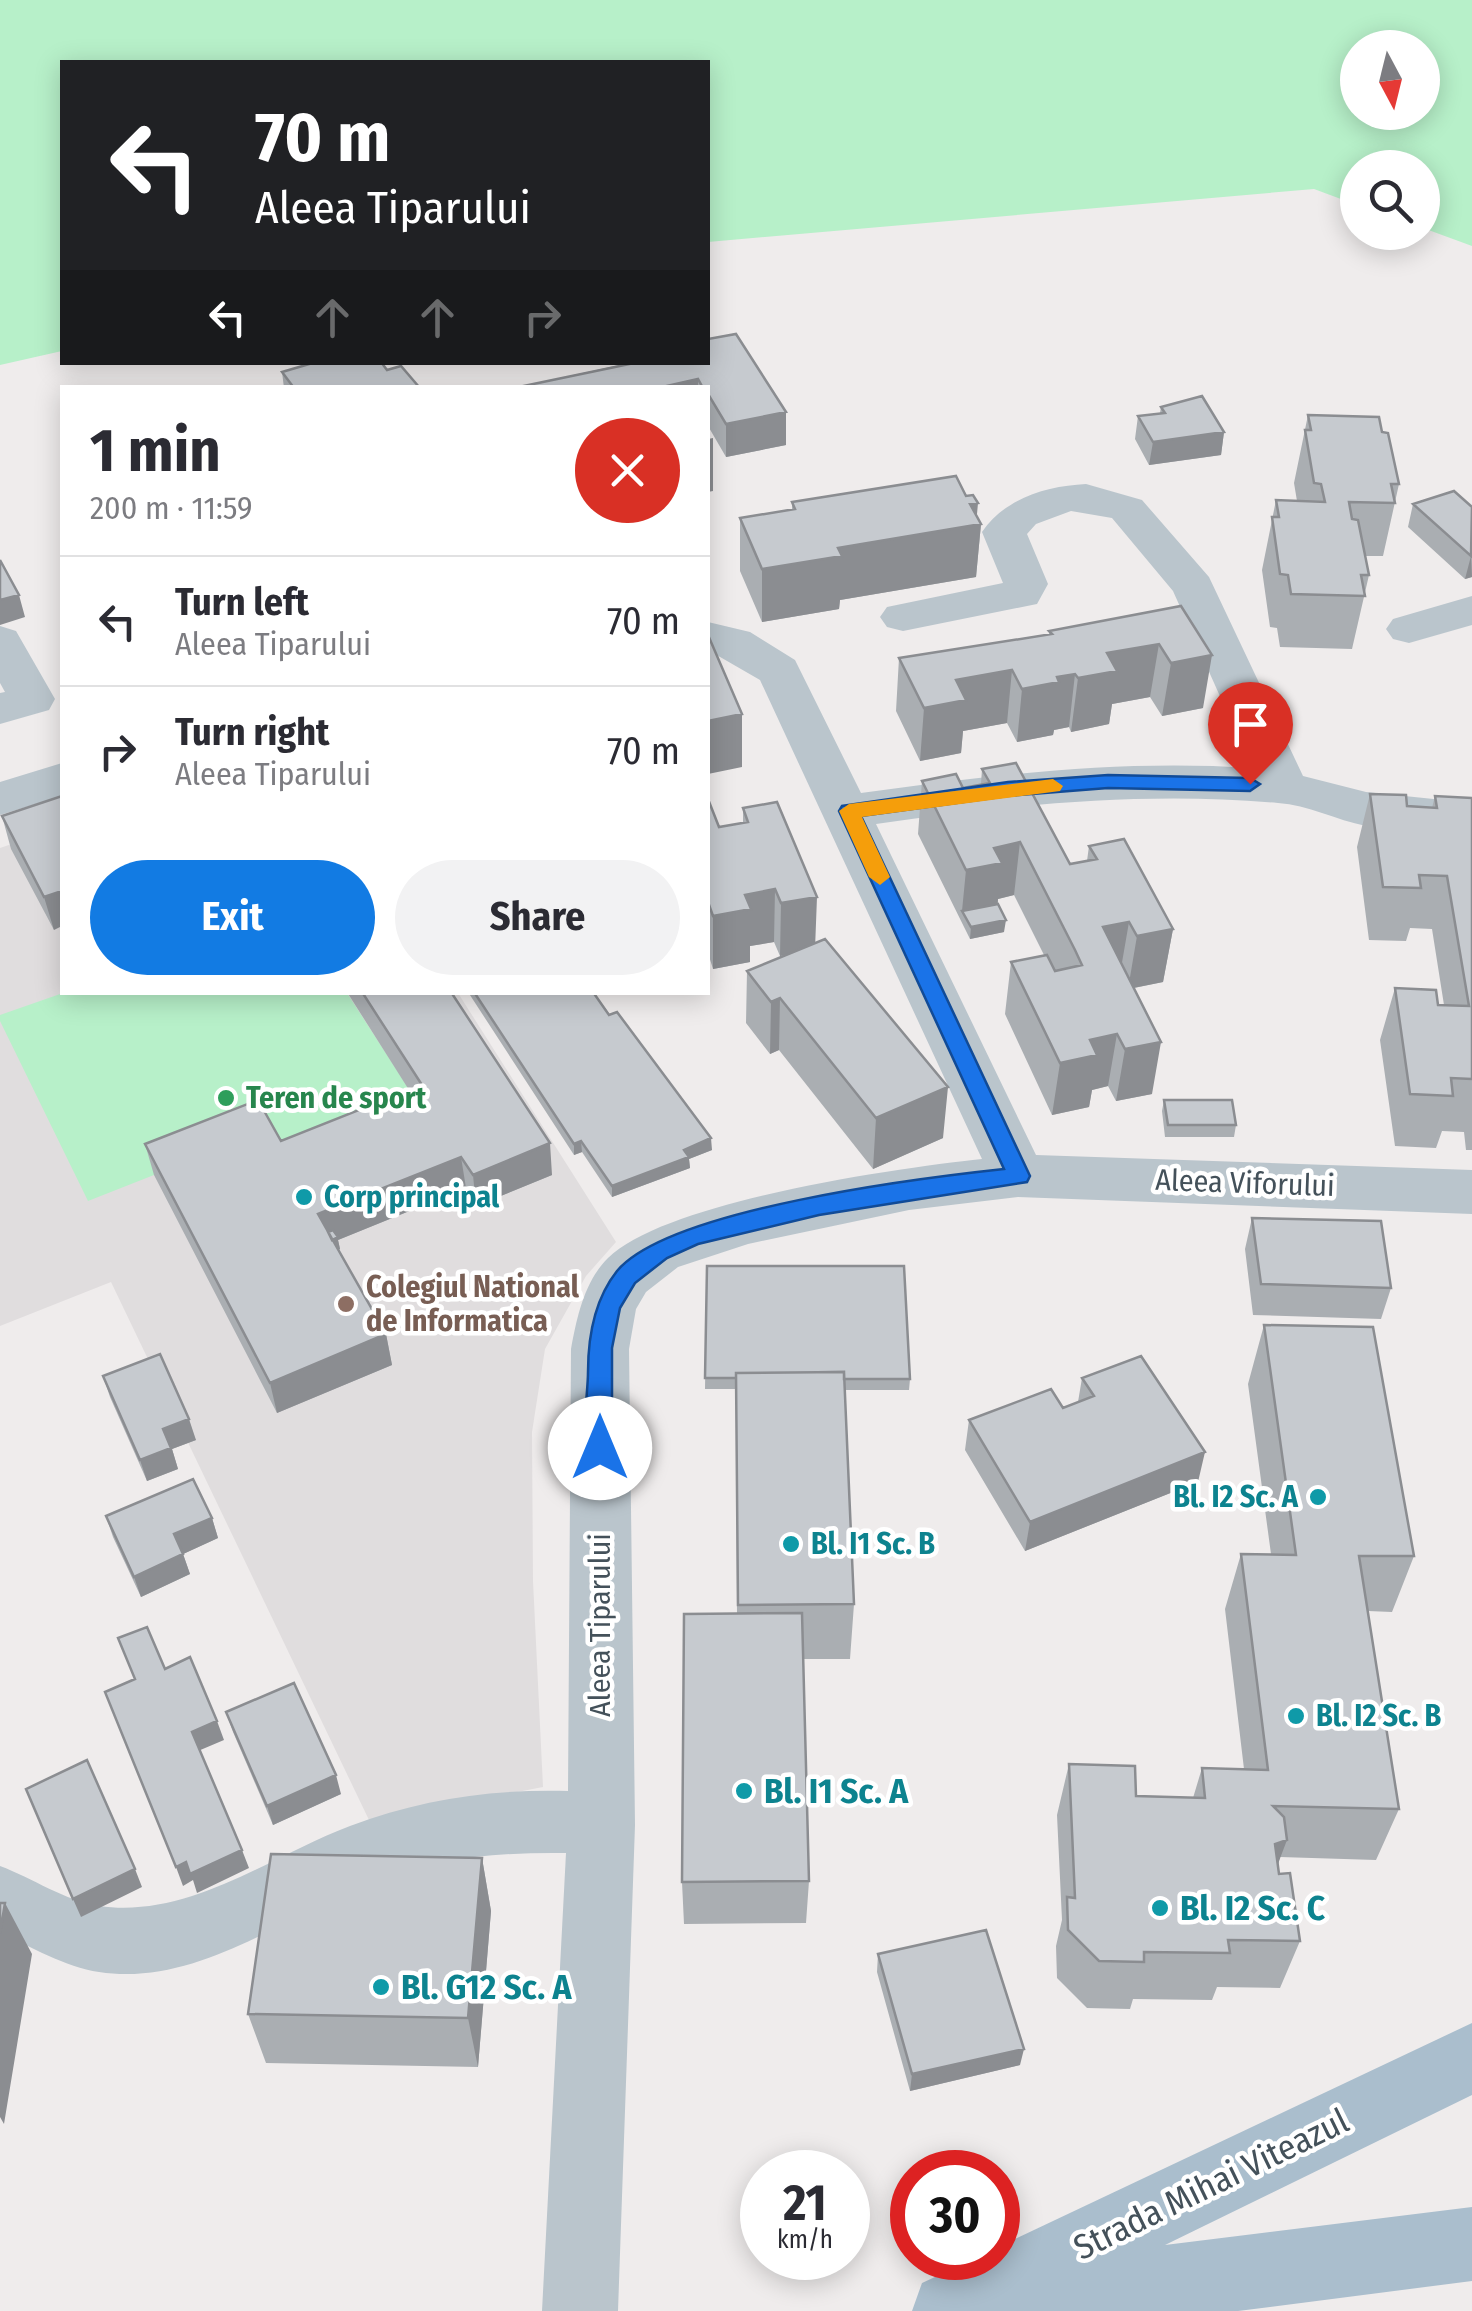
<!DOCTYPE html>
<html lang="en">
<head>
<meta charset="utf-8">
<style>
  body { margin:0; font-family:"Fira Sans Condensed",sans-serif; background:#f2f2f3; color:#2b2b33; height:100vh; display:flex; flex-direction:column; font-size:38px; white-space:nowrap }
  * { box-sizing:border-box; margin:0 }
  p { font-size:32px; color:#7c7c81 }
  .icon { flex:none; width:55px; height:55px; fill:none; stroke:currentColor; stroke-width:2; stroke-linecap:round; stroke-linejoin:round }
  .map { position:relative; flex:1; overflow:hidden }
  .details { position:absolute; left:60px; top:385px; width:650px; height:610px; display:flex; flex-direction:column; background:#fff; border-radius:0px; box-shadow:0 5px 25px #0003 }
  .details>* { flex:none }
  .banner { position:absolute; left:60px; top:60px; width:650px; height:305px; border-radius:0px; box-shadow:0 5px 25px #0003; background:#202124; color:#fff; overflow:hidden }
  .needle { width:65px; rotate:173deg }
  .fabs { position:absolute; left:1340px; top:30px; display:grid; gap:20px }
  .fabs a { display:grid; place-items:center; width:100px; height:100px; border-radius:50%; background:#fff; box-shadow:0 5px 25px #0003; font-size:50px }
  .speed { position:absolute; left:740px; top:2150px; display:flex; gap:20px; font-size:50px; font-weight:700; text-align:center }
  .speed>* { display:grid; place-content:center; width:130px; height:130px; border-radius:50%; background:#fff; box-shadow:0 5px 25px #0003; line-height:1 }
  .speed small { font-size:25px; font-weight:400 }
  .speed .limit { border:15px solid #d22; background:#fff; color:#111 }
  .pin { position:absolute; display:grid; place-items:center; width:85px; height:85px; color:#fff; margin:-102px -42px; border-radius:50% 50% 50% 0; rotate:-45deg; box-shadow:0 0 10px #0007 }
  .pin .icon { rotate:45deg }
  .me { position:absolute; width:110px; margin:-55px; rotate:0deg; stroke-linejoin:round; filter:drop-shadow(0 0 8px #0008) }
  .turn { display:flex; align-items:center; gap:35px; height:210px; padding:0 30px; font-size:45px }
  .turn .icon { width:130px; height:130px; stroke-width:2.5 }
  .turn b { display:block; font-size:70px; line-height:85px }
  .lanes { display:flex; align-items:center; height:95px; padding:0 30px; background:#0003; justify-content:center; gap:50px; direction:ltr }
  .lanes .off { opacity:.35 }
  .round { display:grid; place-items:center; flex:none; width:105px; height:105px; border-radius:52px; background:#f2f2f3 }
  .headline { display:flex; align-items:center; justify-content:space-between; height:170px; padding:0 30px }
  h1 { font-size:60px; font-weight:700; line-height:75px }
  .action { display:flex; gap:20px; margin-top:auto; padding:20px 30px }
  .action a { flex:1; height:115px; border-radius:60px; background:#127be3; color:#fff; font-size:40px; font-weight:700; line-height:115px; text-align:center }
  .action a+a { background:#f2f2f3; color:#2b2b33 }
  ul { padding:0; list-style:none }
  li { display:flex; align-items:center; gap:30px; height:130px; padding:0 30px; border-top:2px solid #e1e1e2 }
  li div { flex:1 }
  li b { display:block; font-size:38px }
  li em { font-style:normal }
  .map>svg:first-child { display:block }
  .education { fill:#e0ddde }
  .green { fill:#b7f0c9; fill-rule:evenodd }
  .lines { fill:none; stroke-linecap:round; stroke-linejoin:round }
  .minor { fill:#bac5cc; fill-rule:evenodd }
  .major { fill:#aabecd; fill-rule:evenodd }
  .wall { fill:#aaaeb2 }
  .shaded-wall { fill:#8b8d91 }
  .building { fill:#c6cacf; stroke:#8b8d91; stroke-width:2.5 }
  .route { fill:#1a73e8; stroke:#114b97; stroke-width:2.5 }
  .slow { fill:#f59e0b }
  .leisure-dot { fill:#2e9e5b; stroke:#fff; stroke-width:4 }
  .culture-dot { fill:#0f9aa8; stroke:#fff; stroke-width:4 }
  .education-dot { fill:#8d6e63; stroke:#fff; stroke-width:4 }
  .labels { text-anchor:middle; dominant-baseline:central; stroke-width:9; stroke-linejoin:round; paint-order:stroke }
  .leisure-label { font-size:30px; font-weight:bold; fill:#27864d; stroke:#fff; text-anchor:start }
  .street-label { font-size:30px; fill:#44515a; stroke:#fff }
  .culture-label { font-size:30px; font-weight:bold; fill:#0d838f; stroke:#fff; text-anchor:start }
  .education-label { font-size:30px; font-weight:bold; fill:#785e54; stroke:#fff; text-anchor:start }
  .near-culture-label { font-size:35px; font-weight:bold; fill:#0d838f; stroke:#fff; text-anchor:start }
  .near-street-label { font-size:35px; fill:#44515a; stroke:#fff }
</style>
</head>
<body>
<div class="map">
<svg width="1472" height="2311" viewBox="0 0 1472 2311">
  <rect width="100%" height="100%" fill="#efecec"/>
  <!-- education -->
  <path class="education" d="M62,827V992L458,993L616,1242L586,1276L545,1349L532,1432L533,1581L543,1787L369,1820L111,1282L0,1326V848Z"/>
  <!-- green -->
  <path class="green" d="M0,0H1472V246L1423,228L1422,168H1358L1357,205L1314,189L708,242V62H62V351L0,365ZM1358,48H1422V112H1358Z
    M63,993H347L427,1117L154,1175L88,1201L0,1021V1015Z"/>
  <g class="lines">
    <!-- minor -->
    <path class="minor" d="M1086,484L1142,500L1209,577L1303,776L1366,792L1472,803V837C1437,833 1401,832 1366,826C1336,820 1308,805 1278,803C1142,791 1010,805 876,824L1036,1155L1472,1170V1214L1018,1197L909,1210L748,1244L678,1267L646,1292L636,1309L629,1349L635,1825L618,2311H542L566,1853C500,1852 432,1858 371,1882C285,1916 197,1987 99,1972C65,1967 31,1947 0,1932V1866C32,1878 66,1901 99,1906C190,1919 270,1856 350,1826C421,1799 493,1789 568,1791L571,1349C577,1317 584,1282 608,1258C667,1201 897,1168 982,1159L760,680L708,650V622L750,632L795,660L861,793C991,775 1120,759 1252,768L1173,591L1112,518L1071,511L1036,524L1027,534L1048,584L1037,604L903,631L887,627L880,617L887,607L1003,583L982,532C1005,498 1047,486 1086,484Z
      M1472,596V625L1409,643L1393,639L1386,629L1393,619Z
      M0,626L16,631L55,699L49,710L0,724V693L5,692L0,683Z
      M62,763V796L0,815V782Z"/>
    <!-- major -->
    <path class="major" d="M1472,2023V2095L1165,2245L1472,2207V2281L1238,2311H912L922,2283L976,2258H998V2247Z"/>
  </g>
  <!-- wall -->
  <path class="wall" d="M633,362H708L786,445L726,457L708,426V388H514Z
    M387,370L419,387L284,388L282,372Z
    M1161,407L1224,432L1221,455L1149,465L1135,439L1138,416L1160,413Z
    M1308,415L1382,432L1399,484L1383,556H1365L1369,575L1352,649L1280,647L1277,628L1270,627L1262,570L1276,500L1297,501L1294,483Z
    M792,502L977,516L981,524L976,577L840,600L839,609L762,622L740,571V518L792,509Z
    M1413,504L1472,507V577L1465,579L1408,527Z
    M1181,606L1203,708L1162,716L1150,697L1112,704L1109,724L1071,732L1069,727L1054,730L1053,735L1017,742L1007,723L963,731L961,753L920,761L896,711L899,658L1049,634V631Z
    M982,769L1070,864L1087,861L1089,846L1173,929L1163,982L1134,988L1152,1094L1116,1101L1108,1086L1092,1090L1089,1107L1052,1115L1005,1014L1011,962L1044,955L1014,895L998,899V904L1004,932L970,939L918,834L922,781L963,788L981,784Z
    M1370,794L1407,806L1432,808L1435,796L1472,798V1150H1466L1464,1132L1442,1131L1436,1148L1395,1146L1380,1040L1395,988L1438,1005H1444L1432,929L1410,928L1406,941L1369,940L1357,847Z
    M62,796L54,930L11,849L2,816Z
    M708,799L719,827L743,823V808L815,943L943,1138L873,1169L779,1050L770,1054L746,1023L747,971L787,955L780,956L774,942L750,946V962L713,969L708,953Z
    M347,992H451L552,1175L476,1206L466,1188L338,1240L340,1249L338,1250L386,1334L392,1365L277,1413L154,1175L145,1144L281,1141L409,1090Z
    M468,992H593L712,1150L689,1159L690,1168L612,1197L582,1152L574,1155Z
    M1164,1100L1236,1125L1234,1137H1165L1162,1111Z
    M1252,1218L1391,1288L1381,1319L1253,1315L1245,1249Z
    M707,1266L910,1379L909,1390H845L854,1604L850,1659H803L809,1881L806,1923L684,1924L682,1882L737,1614L736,1389H705Z
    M1264,1325L1414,1556L1392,1612L1368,1611L1399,1809L1376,1860L1280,1857L1278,1865L1279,1874L1300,1941L1280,1988L1217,1987L1212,2000L1133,1999L1130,2009L1087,2008L1057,1978L1056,1946L1062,1920L1057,1815L1069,1764L1136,1796L1193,1798L1202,1768L1244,1769L1225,1609L1241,1554H1271L1248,1384Z
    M103,1376L196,1440L172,1449L178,1469L147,1481L110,1397Z
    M1082,1378L1198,1482L1025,1551L965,1450L969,1420L1063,1408L1078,1402Z
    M106,1516L212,1518L218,1538L183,1554L190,1574L141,1597L113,1537Z
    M226,1712L341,1794L273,1825L233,1732Z
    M482,1858L491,1911L478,2067L266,2063L248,2014Z
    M878,1954L1020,2065L910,2091L877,1972Z"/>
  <!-- shaded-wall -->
  <path class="shaded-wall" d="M698,379V388H658Z
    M786,412V445L726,457V424Z
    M1224,432L1221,455L1149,465L1153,442Z
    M713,438V491L708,492V439Z
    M978,503L976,525L981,524L976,577L840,600L839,609L762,622V569L838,548L970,504Z
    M1471,556L1472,577L1465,579Z
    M19,595L25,617L0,625V600Z
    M1159,644L1150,697L1112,704L1109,724L1071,732L1078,678L1107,653Z
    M1212,655L1203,708L1162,716L1171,663Z
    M1012,670L1007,723L963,731L961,753L920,761L924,708L956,680Z
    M1075,674L1069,727L1054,730L1053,735L1017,742L1022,689L1057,677Z
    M742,714V767L708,774V721Z
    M1020,842L1014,895L998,899L996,916L962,911L966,870L994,848Z
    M775,889L774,942L750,946V962L713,969V916L745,895Z
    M62,891V926L54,930L44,897Z
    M817,897L815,949L780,956L781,903Z
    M1006,920L1004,932L970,939L971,927Z
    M1129,922L1120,974L1103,927Z
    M1173,929L1163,982L1128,989L1137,936Z
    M780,998L779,1050L770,1054L771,1002Z
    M1117,1034L1108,1086L1092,1090L1089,1107L1052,1115L1060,1063L1090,1040Z
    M1161,1042L1152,1094L1116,1101L1125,1049Z
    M948,1087L943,1138L873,1169L876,1118Z
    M711,1138L712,1150L689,1159L690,1168L612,1197V1186Z
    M581,1141L582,1152L574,1155V1144Z
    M550,1143L552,1175L476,1206L473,1175Z
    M461,1157L466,1188L338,1240L340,1249L329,1253L318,1214Z
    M386,1334L392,1365L277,1413L270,1383Z
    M189,1419L196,1440L172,1449L178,1469L147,1481L140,1460L163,1429Z
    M1205,1452L1198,1482L1025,1551L1030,1522Z
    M212,1518L218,1538L181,1555L174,1534Z
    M183,1554L190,1574L141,1597L134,1577Z
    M217,1721L224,1740L198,1751L192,1732Z
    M336,1775L341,1794L273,1825L267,1806Z
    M1287,1840L1268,1890L1275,1844Z
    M242,1850L249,1868L197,1893L193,1880L183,1886L176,1867L186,1862Z
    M482,1858L491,1911L478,2067L468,2018Z
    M135,1869L142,1887L81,1917L73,1899Z
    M5,1903L32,1954L4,2124L0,2117V1933Z
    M1024,2049L1020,2065L910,2091L912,2074Z"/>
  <!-- building -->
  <path class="building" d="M736,334L786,412L726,424L708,394V388H703L698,379L658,388H514L639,362H708V339Z
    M316,362H381L387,370L401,366L419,387L294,388L282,372Z
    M1202,396L1224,432L1153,442L1138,416L1165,413L1161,407Z
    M1308,415L1379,417L1382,432L1388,433L1399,484H1391L1395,503L1349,502L1352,519L1358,520L1369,575H1361L1365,596L1291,594L1288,575L1280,574L1272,517H1279L1276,500L1325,502L1321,484L1314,483L1305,430H1311Z
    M956,476L966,496L973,495L978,503L970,504L981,524L838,548L842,556L762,569L740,518L795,509L792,502Z
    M1454,491L1472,507L1471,556L1413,504Z
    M0,560L19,595L0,600Z
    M1181,606L1212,655L1171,663L1159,644L1107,653L1117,671L1078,678L1075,674L1057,677L1059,682L1022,689L1012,670L956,680L966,700L924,708L899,658L1052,634L1049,631Z
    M708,635L742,714L708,721Z
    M1016,763L1070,864L1097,859L1089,846L1124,839L1173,929L1137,936L1129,922L1103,927L1161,1042L1125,1049L1117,1034L1090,1040L1097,1055L1060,1063L1011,962L1047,955L1055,971L1082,965L1075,950L1020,842L994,848L1002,863L966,870L922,781L956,774L963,788L990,783L982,769Z
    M1370,794L1406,795L1407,806L1437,808L1435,796L1472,798V1079L1451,1078L1453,1096L1410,1094L1395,988L1436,990L1438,1005L1469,1006L1447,876L1419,875L1421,888L1383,887Z
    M62,796V891L44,897L2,816Z
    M708,799L719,827L748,822L743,808L777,802L817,897L781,903L775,889L745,895L751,909L713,916L708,902Z
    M998,904L1006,920L971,927L962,911Z
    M825,939L948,1087L876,1118L780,998L771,1002L747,971Z
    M362,992H451L550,1143L473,1175L461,1157L318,1214L386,1334L270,1383L145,1144L258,1100L281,1141L422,1085Z
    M474,992H593L609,1015L617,1012L711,1138L684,1150L689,1157L612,1186L581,1141L574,1144Z
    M1164,1100H1232L1236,1125H1168Z
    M1252,1218L1381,1221L1391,1288L1261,1284Z
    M333,1230L338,1237L332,1240L328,1232Z
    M707,1266H904L910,1379H844V1372L736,1373V1378H705Z
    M1264,1325L1373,1327L1414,1556H1359L1399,1809L1273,1806L1284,1817L1287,1840L1275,1844L1279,1874L1290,1873L1300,1941L1228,1940L1230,1953L1144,1952V1962L1099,1961L1068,1930L1067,1897L1075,1898L1069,1764L1135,1766L1136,1796L1205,1798L1202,1768L1268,1770L1241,1554L1296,1555Z
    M160,1354L189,1419L163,1429L171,1448L140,1460L103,1376Z
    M1141,1356L1205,1452L1030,1522L969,1420L1051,1389L1063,1408L1094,1396L1082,1378Z
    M844,1372L854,1604L738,1605L736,1373Z
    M193,1479L212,1518L174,1534L183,1554L134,1577L106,1516Z
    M802,1613L809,1881L682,1882L684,1614Z
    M147,1627L165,1669L190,1657L217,1721L192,1732L242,1850L190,1874L186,1862L176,1867L105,1692L135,1679L118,1638Z
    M294,1683L336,1775L267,1806L226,1712Z
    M87,1760L135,1869L73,1899L26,1789Z
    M271,1854L482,1858L468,2018L248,2014Z
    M0,1903H5L0,1933Z
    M986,1930L1024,2049L912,2074L878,1954Z"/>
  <!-- route -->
  <path class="route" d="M1108,775L1250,778L1260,784L1250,791L1108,788L1008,796L861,816L1030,1176L1027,1182L819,1215L698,1244L667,1258L635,1283L620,1308L612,1348V1448L600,1458L591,1455C580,1433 588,1396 588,1372C588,1336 594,1300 617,1271C669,1209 920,1178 1004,1169L839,811L842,806L1008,782Z"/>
  <!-- slow -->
  <path class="slow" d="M1053,779L1063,786L1060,791L862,817L890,877L880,885L869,877L839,811L849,804Z"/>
  <!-- markers -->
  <circle class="leisure-dot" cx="226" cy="1098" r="10"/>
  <g class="culture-dot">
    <circle cx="304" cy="1197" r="10"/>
    <circle cx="1318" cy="1497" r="10"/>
    <circle cx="791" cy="1544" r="10"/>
    <circle cx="1296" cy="1716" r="10"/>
    <circle cx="744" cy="1791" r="10"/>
    <circle cx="1160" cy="1908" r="10"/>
    <circle cx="381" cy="1987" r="10"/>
  </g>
  <circle class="education-dot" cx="346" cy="1304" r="10"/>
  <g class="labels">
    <!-- leisure labels -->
    <g class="leisure-label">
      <text x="246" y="1098">Teren de sport</text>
    </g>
    <!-- street labels -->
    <g class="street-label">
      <text transform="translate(1245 1183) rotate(2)">Aleea Viforului</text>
      <text transform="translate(600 1625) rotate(-90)">Aleea Tiparului</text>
    </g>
    <!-- culture labels -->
    <g class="culture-label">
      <text x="324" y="1197">Corp principal</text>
      <text x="1298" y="1497" text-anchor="end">Bl. I2 Sc. A</text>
      <text x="811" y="1544">Bl. I1 Sc. B</text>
      <text x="1316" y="1716">Bl. I2 Sc. B</text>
    </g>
    <!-- education labels -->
    <g class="education-label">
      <text x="366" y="1287">Colegiul National<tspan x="366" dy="34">de Informatica</tspan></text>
    </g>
    <!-- near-culture labels -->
    <g class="near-culture-label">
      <text x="764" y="1791">Bl. I1 Sc. A</text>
      <text x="1180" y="1908">Bl. I2 Sc. C</text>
      <text x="401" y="1987">Bl. G12 Sc. A</text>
    </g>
    <!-- near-street labels -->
    <g class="near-street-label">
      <text transform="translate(1211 2184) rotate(-26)">Strada Mihai Viteazul</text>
    </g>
  </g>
</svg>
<div class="fabs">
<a><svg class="needle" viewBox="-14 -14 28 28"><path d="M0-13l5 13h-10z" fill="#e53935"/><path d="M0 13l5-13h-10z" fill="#7c7c81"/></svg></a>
<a><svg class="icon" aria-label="search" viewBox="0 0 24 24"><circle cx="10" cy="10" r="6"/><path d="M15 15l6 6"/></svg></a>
</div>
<div class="speed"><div>21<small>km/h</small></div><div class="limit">30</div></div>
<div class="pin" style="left:1250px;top:784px;background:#d93025"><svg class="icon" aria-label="arrive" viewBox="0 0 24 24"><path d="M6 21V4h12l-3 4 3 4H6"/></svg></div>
<svg class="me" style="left:600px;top:1448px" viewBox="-20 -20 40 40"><circle r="19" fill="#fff"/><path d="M0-13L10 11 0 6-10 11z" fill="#1a73e8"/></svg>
<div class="banner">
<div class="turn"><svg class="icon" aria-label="left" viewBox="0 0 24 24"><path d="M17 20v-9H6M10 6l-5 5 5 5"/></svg><div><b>70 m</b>Aleea Tiparului</div></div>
<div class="lanes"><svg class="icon" aria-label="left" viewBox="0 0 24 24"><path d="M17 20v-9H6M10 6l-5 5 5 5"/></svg><svg class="icon off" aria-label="ahead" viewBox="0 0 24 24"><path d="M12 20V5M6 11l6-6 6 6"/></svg><svg class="icon off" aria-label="ahead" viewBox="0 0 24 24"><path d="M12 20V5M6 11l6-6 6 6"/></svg><svg class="icon off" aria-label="right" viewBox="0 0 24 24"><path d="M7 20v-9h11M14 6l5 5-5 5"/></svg></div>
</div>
<section class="details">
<div class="headline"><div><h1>1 min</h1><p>200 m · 11:59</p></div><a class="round" style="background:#d93025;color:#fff"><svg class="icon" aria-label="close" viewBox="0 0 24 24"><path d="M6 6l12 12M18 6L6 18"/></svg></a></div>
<ul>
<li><svg class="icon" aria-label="left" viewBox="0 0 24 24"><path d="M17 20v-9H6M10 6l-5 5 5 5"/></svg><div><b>Turn left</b><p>Aleea Tiparului</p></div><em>70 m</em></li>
<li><svg class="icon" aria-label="right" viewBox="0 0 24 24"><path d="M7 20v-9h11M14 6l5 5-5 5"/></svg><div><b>Turn right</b><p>Aleea Tiparului</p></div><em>70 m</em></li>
</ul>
<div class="action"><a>Exit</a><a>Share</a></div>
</section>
</div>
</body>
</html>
